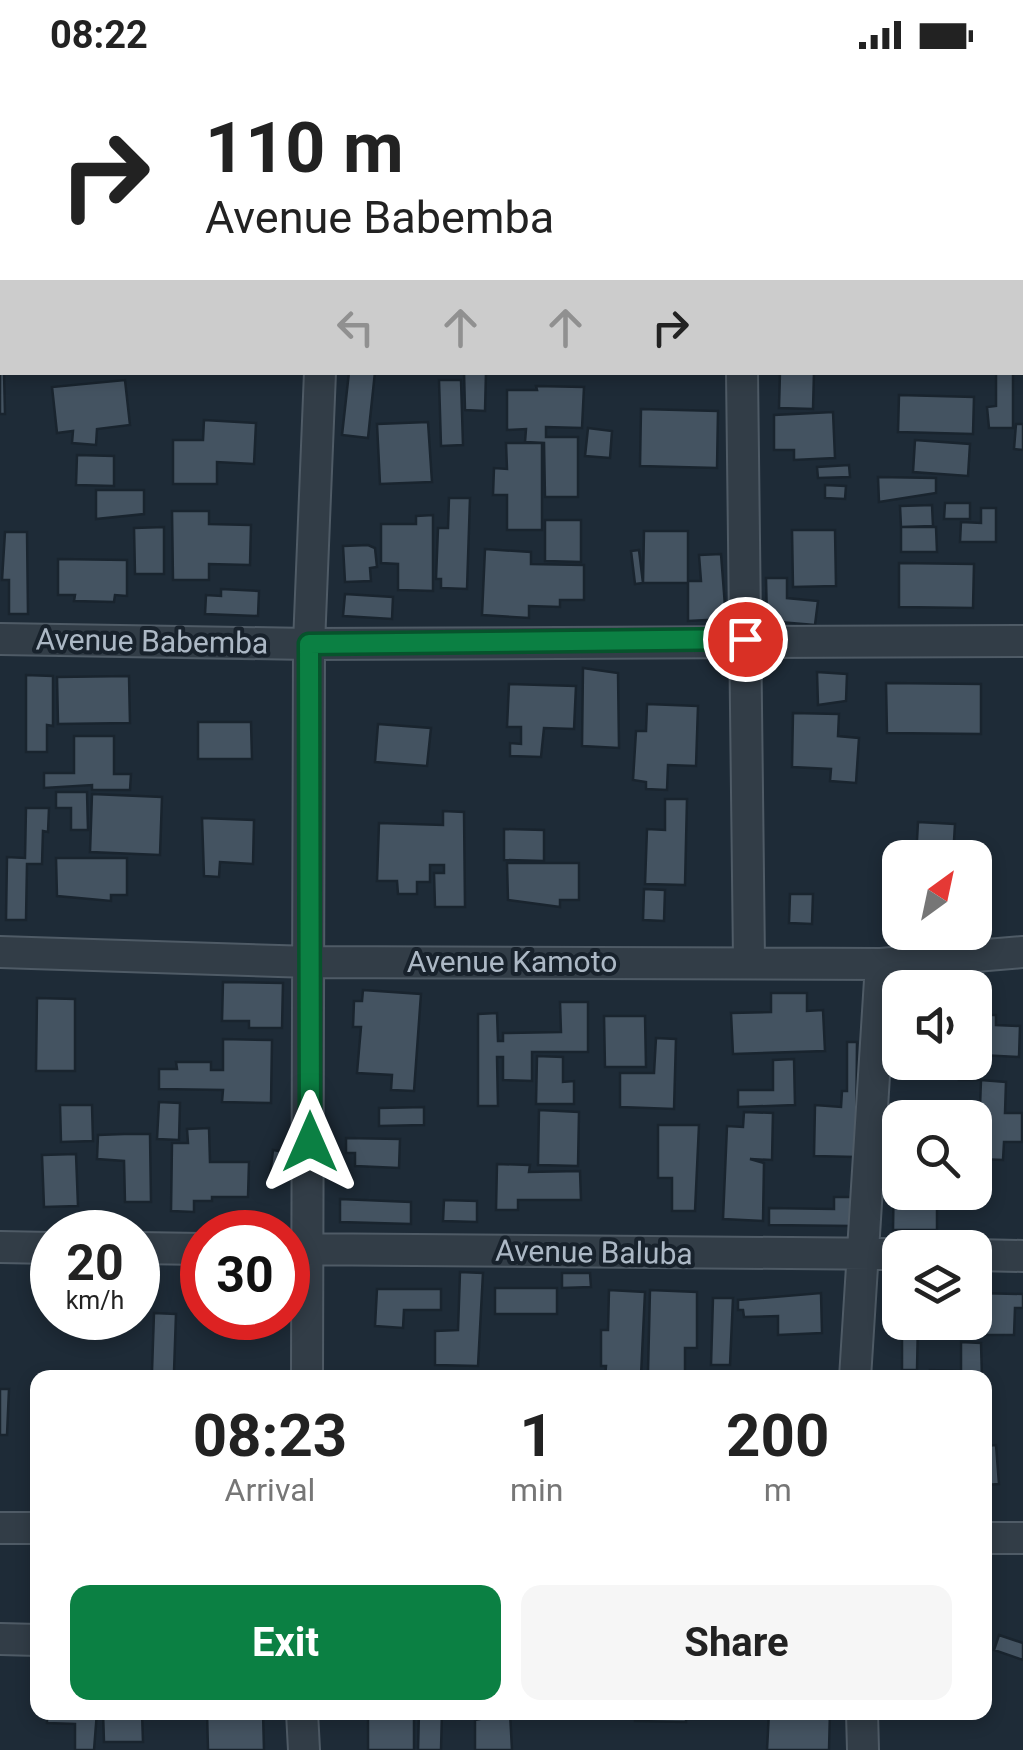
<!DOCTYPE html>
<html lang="en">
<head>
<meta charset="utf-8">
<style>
  body { margin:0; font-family:Roboto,sans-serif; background:#f6f6f6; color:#222; height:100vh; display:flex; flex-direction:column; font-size:38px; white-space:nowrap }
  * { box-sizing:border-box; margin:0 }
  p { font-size:32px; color:#767676 }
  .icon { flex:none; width:55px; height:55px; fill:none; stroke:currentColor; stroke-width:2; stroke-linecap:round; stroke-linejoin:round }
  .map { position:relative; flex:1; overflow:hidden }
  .panel { position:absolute; left:30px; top:1300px; width:962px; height:350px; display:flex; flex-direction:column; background:#fff; border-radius:20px; box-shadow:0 5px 15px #0003 }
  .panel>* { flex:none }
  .hud { position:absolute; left:0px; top:0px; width:1025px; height:305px; box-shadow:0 5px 15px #0003; background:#fff; color:#222; overflow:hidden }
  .needle { width:65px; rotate:33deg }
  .tools { position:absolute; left:882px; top:770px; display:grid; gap:20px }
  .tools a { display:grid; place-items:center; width:110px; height:110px; border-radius:20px; background:#fff; box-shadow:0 5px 15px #0003; font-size:50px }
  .speed { position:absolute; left:30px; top:1140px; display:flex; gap:20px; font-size:50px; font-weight:700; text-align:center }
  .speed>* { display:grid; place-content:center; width:130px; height:130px; border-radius:50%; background:#fff; box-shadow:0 5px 15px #0003; line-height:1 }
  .speed small { font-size:25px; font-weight:400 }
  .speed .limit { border:15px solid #d22; background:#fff; color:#111 }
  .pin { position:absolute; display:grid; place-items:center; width:85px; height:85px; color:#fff; margin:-42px; border:5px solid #fff; border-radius:50%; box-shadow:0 2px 10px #0007 }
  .me { position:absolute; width:110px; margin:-55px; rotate:0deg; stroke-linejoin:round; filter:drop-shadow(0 0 8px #0008) }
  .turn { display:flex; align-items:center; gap:35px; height:210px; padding:0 40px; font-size:45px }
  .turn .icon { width:130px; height:130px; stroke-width:2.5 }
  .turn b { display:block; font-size:70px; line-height:85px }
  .lanes { display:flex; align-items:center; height:95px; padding:0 40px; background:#0003; justify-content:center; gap:50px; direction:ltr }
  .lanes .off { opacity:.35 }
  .eta { display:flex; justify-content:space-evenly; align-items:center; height:170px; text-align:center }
  .eta b { font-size:60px; font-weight:700; line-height:70px }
  .cta { display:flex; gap:20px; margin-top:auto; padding:20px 40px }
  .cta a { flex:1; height:115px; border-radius:20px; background:#0b8043; color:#fff; font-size:40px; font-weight:700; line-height:115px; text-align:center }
  .cta a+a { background:#f6f6f6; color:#222 }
  .status { display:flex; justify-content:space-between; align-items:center; height:70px; padding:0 50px; background:#fff; direction:ltr }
  .status svg { height:28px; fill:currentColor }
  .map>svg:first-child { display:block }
  .building { fill:#445361; stroke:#19242e; stroke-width:2.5 }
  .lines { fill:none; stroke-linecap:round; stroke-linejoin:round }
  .street-casing { stroke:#4f5b66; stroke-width:34 }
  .street { stroke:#323d47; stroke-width:30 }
  .route-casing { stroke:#07532c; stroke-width:25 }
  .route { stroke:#0b8043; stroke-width:18 }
  .labels { text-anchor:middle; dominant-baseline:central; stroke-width:8; stroke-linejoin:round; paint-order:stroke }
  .street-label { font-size:30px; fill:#acb8c5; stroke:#18222c }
</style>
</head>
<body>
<div class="status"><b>08:22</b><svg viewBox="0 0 49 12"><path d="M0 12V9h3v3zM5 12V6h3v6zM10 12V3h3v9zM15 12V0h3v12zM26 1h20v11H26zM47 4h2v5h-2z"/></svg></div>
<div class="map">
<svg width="1023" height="1680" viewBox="0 0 1023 1680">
  <rect width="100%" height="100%" fill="#1e2b37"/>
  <!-- building -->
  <path class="building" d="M384,0H469V2H384Z
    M531,0H603V2H530Z
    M0,299L4,302L5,344H0Z
    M349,302H375L368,368L342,365Z
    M464,302H486L485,341L465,340Z
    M780,302H814L813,339L779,338Z
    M996,302H1013V358H989L987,337L996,336Z
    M125,310L130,355L97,359L96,375L72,373L73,361L57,363L52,317Z
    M439,310H461L463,375L441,376Z
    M536,316L584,317L582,358L546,357V367H578V427H545L544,373L525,372L526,359L507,360V320H537Z
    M899,325L974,327L973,364L898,362Z
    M641,339L718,341L717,398L640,396Z
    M833,342L835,388L794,390V380H774V345Z
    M204,350L256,353L254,394L217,392V414H173V370H203Z
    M428,352L432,412L380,414L377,354Z
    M1016,354H1023V380L1014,379Z
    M588,358L612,361L610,388L585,386Z
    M915,370L970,374L968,406L913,402Z
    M506,373H542V460H507V425H493L494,398L507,399Z
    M77,385L114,386V416L76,415Z
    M849,395L850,407L818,408L817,397Z
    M878,407L936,408V423L879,432Z
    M825,415L846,416L845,429L825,428Z
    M96,420H144V444L96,449Z
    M449,428H470L467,519L441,518V509H436L438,458H448Z
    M945,433H970V449H944Z
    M932,435L933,456L901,457L900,436Z
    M981,438H996V472H960L961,452L981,453Z
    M172,441H209V454L251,455L250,495L209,494V510H173Z
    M433,445V521L398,520V494L381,493V454H416V446Z
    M545,450H581V492L545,491Z
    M164,457V504H135L134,458Z
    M901,457H936L937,482H901Z
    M792,460H835L836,516L793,517Z
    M644,461H688V513H643Z
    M5,462H27L28,544H9V510H2Z
    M368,475L375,478L377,497L370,498L371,511L345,512L343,476Z
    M485,479L531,482V494L584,495V530H560V537L529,536V548L482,545Z
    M639,480L643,513L635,514L631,481Z
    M721,484L726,549L688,551V511H701L699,485Z
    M58,489L127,490V526L115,525L114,532L74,531L75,525H58Z
    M899,493L974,494L973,538L899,537Z
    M766,508H787V528L818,531L815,555L767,551Z
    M221,519L259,521L258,546L205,544L206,525L221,526Z
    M345,524L393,527L392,549L343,546Z
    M583,598L618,603L619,678L582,676Z
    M817,602L847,604L846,631L818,635Z
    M26,605L53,606V656L47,655V682H26Z
    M129,606L130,653L58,654L57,607Z
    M886,613L981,614V664L887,663Z
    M509,614L576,616L574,659L544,658L541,687L510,686V673L521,674V657H507Z
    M647,634L698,636L696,696L668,695L667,720L646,719V712L633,710L636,661H646Z
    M793,643L839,644L838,666L859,668L856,713L830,711L831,699L792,697Z
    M198,652H251L252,689H198Z
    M378,654L431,658L427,696L375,692Z
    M74,666H114V704H131L130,720H92V715L44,718V703H74Z
    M56,722H87L88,760H71V738H56Z
    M92,724L162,727L160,785L90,782Z
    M665,729H687L685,815L645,814L647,759L665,760Z
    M26,738H49L48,762L43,761L42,794H27L26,850H6L7,787L25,788Z
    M443,741L464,742L465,837H435L434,803H444V795H430V812H417V824H398L397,811H377L379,753L443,755Z
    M202,748L254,750L253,794L220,792L219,807L204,806Z
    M918,752L955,754L953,788H916Z
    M504,759L544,760V791L504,790Z
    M56,788H127V825H111V831L57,826Z
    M507,793H579V830H560V837L508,830Z
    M975,798H980L979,837H975Z
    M644,819L665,820L664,851L643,850Z
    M790,824H813L812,854L789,853Z
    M223,912L283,913L282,958H249V951H222Z
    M363,920L421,924L414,1021L391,1020L392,1005L357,1003L361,957H353L354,931H362Z
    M771,923H807V941L823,940L825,981L733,984L731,943L771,942Z
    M37,928L75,929V1001H36Z
    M560,932H588V982H532V1011L503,1010V987H497L498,1036H478V944L497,943L498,971H503V963L561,962Z
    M975,945H996V955L1020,956L1019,987L981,985L980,1010H959L960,993L975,992Z
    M604,946H645L646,997H605Z
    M656,968L676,969L674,1039L620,1037V1003H654Z
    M223,969L272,970L271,1033L222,1032L223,1020L159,1019V999H177L176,992H211V1000H223Z
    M847,972H857L856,1087L814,1086L815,1035L841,1037L842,1021H847Z
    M537,986L563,987V1012L574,1011V1034H536Z
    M794,989L795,1035L738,1037V1020H773V990Z
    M981,1010L1006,1012L1005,1043H1022V1072H1004L1003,1090L978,1089Z
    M159,1032L180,1033L179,1070L157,1069Z
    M60,1035H92L93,1071L61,1072Z
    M424,1037V1055L379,1056V1038Z
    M539,1040L579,1042L578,1096L538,1095Z
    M744,1042L773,1043L772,1090L750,1089L764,1093L763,1151L723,1149L727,1056L743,1057Z
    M658,1055H699L695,1141H672V1108H658Z
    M209,1058L210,1092H249L248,1127H212V1131H194V1142L171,1141L172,1073H188L187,1059Z
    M124,1064H150L151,1132H125L124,1091L97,1089L98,1065Z
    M346,1068L400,1069L399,1098L355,1096V1083H346Z
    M273,1080L291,1083L288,1108L270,1106Z
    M76,1084L78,1136L44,1137L42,1085Z
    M497,1094L530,1095L529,1102L580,1101L581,1130H518V1140H496Z
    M894,1096H900V1122H937V1160H893Z
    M834,1127H852L853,1156L769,1155V1138L834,1139Z
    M340,1129L411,1132V1154L340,1152Z
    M444,1130L477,1131V1152L443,1151Z
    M460,1202L483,1203L478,1296L435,1295V1261L458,1260Z
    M562,1203H590L591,1217L562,1218Z
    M495,1218H557V1244H495Z
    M377,1219H441V1240H404L403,1258L375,1256Z
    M609,1220L645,1222L641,1306L650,1308H605L606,1296H601V1260H608Z
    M650,1220L697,1222V1278H685V1303L648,1302Z
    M821,1223L822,1263L778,1265V1246L744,1247L743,1240H738V1230Z
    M975,1223L1023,1224V1238H1015L1014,1265H959V1252H975Z
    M713,1228H733L730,1295H711Z
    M154,1243L176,1244L174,1302L152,1301Z
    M67,1248H87V1258L67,1256Z
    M902,1252H918L917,1300H902Z
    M961,1272L981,1273L982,1308H930V1300L961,1301Z
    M0,1319H9L7,1365H0Z
    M996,1375L999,1414L985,1415V1376Z
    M999,1565L1023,1573V1590L994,1580Z
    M47,1642H97L94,1680H75V1654L47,1653Z
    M103,1642H142L143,1672H104Z
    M207,1642H263L264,1680H208Z
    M368,1642H414V1680H368Z
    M419,1642H442L441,1680H418Z
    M480,1642H510L512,1680H475V1650L480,1649Z
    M635,1642H686V1652L635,1651Z
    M769,1642H830L829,1680H767Z"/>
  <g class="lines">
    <defs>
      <path id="street" d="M321,0V2
        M738,0V2
        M1022,225H1023
        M0,228H2
        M742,302L749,890
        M0,569L309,574L1023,571
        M0,882L311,892L881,894L1023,882
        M0,1177L52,1178
        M138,1178L202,1179
        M288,1179L900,1184
        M975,1185L1023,1186
        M307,1308L309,574L320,302
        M855,1308L881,894
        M0,1458H38
        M985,1468H1023
        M0,1569L38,1570
        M302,1642L304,1680
        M862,1642L863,1680"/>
    </defs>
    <!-- street casing -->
    <use href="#street" class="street-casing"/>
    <!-- street -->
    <use href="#street" class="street"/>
  </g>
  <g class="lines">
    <defs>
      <path id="route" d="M310,1072L309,574L745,569"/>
    </defs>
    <!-- route casing -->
    <use href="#route" class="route-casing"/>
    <!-- route -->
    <use href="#route" class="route"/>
  </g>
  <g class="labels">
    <!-- street labels -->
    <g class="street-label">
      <text transform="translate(152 571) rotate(1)">Avenue Babemba</text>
      <text x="512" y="891">Avenue Kamoto</text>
      <text transform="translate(594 1182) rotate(1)">Avenue Baluba</text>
    </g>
  </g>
</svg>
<div class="tools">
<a><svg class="needle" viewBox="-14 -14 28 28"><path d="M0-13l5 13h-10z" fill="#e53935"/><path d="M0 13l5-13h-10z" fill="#767676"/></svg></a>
<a><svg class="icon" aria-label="sound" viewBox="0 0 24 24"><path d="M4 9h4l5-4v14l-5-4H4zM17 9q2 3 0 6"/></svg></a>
<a><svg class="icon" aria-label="search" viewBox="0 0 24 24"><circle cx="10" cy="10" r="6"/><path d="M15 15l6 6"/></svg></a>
<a><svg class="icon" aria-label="layers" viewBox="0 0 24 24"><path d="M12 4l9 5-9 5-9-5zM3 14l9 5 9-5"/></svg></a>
</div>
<div class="speed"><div>20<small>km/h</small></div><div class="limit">30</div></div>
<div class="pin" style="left:745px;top:569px;background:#d93025"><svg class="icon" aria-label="arrive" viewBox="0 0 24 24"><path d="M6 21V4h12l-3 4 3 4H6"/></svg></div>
<svg class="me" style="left:310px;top:1072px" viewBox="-20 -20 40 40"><path d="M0-17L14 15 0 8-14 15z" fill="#0b8043" stroke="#fff" stroke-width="4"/></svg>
<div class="hud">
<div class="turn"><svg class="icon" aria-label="right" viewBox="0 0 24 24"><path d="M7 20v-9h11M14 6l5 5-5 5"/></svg><div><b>110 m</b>Avenue Babemba</div></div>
<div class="lanes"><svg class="icon off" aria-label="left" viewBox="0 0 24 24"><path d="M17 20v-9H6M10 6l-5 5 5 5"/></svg><svg class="icon off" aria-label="ahead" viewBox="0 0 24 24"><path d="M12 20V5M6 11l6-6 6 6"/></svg><svg class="icon off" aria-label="ahead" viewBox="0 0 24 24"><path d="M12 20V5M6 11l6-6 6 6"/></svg><svg class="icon" aria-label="right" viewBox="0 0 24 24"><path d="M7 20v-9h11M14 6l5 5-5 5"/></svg></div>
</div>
<section class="panel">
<div class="eta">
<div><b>08:23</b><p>Arrival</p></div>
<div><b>1</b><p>min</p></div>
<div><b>200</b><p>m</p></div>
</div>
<div class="cta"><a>Exit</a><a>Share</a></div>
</section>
</div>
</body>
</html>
